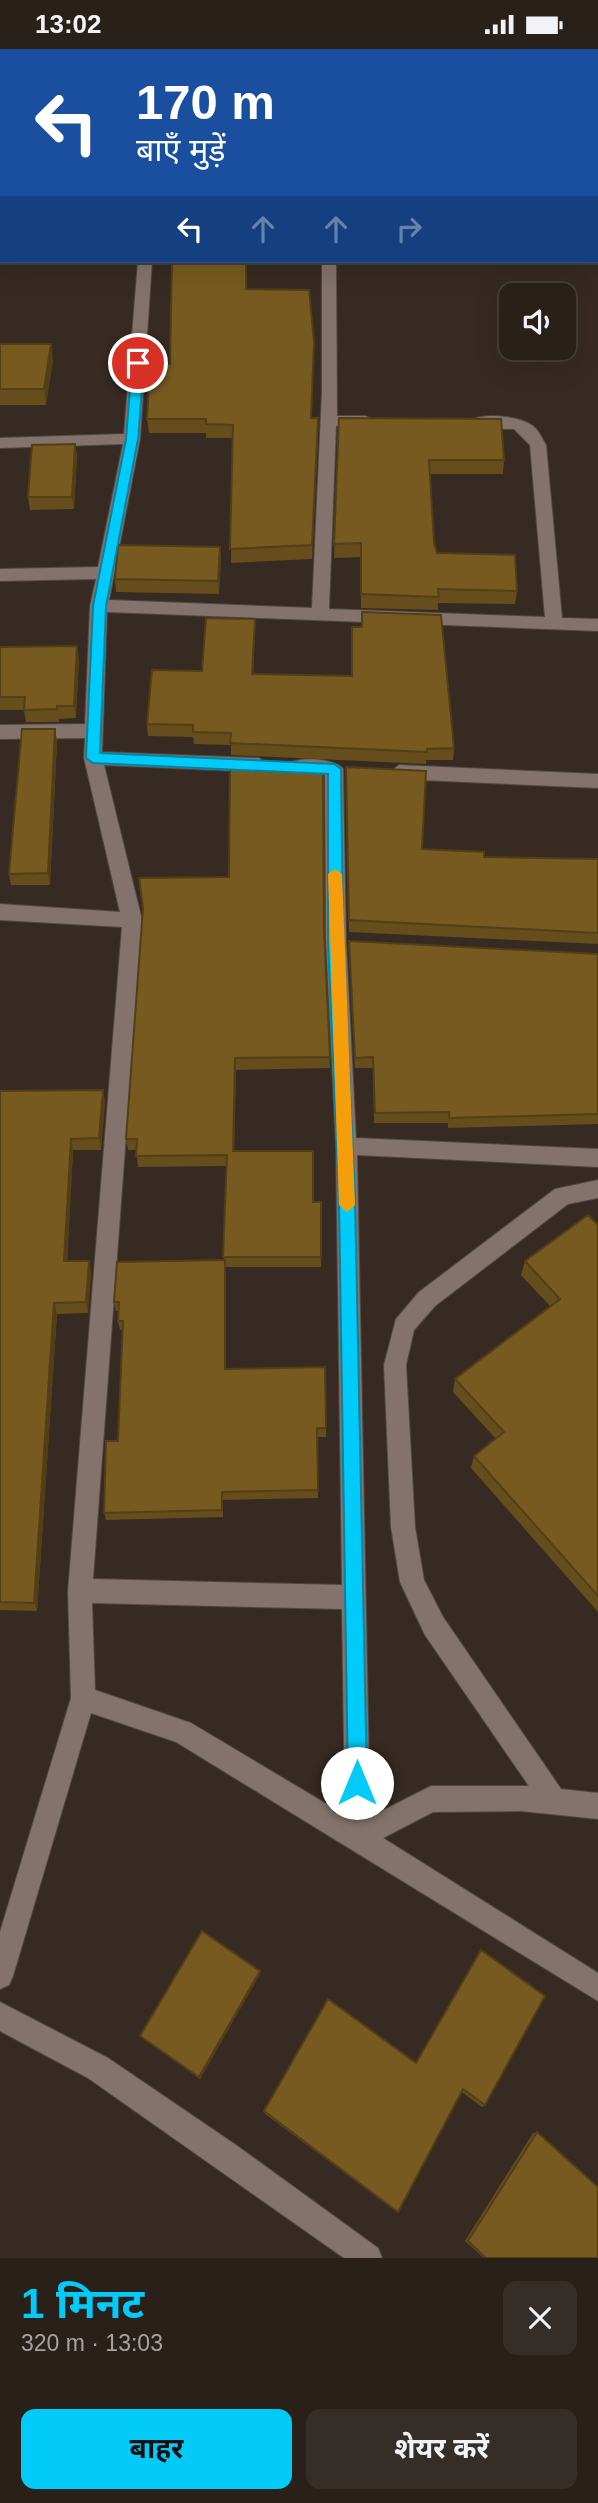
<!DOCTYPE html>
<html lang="hi">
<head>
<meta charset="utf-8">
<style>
  body { margin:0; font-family:Arial,"Noto Sans Devanagari",sans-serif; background:#352d27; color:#f1f3f6; height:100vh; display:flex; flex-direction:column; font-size:26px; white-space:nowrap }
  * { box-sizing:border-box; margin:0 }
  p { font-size:23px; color:#a5a3a2 }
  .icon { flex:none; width:38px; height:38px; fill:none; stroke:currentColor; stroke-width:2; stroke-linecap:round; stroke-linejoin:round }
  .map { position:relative; height:2209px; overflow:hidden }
  .panel { display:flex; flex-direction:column; background:#29201a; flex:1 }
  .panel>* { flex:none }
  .hud { position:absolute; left:0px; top:0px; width:598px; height:214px; box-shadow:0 7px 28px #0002,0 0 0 2px #453e39; background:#1a4fa0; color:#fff; overflow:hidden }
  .buttons { position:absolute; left:499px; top:234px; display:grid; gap:14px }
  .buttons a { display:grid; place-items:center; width:77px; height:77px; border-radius:14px; background:#29201a; box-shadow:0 7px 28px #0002,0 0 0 2px #453e39; font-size:35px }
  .pin { position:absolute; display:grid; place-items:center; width:60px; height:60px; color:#fff; margin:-30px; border:4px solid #fff; border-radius:50%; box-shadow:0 2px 7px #0007 }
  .me { position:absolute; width:77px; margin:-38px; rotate:0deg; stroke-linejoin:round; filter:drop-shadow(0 0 5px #0008) }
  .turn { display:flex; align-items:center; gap:24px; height:147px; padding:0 21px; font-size:32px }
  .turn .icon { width:91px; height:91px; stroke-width:2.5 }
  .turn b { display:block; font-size:49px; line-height:60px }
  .lanes { display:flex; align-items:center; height:66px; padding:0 21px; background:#0003; justify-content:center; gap:35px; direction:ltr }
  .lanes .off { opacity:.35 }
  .round { display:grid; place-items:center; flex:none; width:74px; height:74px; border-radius:14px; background:#352d27 }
  .overview { display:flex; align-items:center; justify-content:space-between; height:119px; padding:0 21px }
  h1 { font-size:42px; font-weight:700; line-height:52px; color:#03cbf9 }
  .cta { display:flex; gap:14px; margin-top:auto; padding:14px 21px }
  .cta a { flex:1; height:80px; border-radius:14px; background:#03cbf9; color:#111; font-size:28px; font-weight:700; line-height:80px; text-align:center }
  .cta a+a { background:#352d27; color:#f1f3f6 }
  .status { display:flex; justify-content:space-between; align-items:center; height:49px; padding:0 35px; background:#29201a; direction:ltr }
  .status svg { height:19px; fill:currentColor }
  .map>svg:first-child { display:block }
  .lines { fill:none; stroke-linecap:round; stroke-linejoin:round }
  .minor-casing { stroke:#524742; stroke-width:2 }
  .minor { fill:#83736c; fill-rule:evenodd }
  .wall { fill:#654d1c }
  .shaded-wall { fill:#533f16 }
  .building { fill:#765a20; stroke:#533f16; stroke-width:2 }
  .route { fill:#03cbf9; stroke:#0284a2; stroke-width:2 }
  .slow { fill:#f59e0b }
</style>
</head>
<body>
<div class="status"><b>13:02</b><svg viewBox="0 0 49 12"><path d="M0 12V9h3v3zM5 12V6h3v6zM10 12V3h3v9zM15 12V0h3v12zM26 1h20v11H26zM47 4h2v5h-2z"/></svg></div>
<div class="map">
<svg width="598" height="2209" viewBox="0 0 598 2209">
  <rect width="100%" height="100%" fill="#372a23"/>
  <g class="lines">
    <defs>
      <path id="minor" d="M165,0H179L165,2Z
        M0,122H2V131H0Z
        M138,212H152L140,390L109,551L312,559L322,343V212H336L337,367H366L374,372L366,377H336L329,560L545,568L530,396L514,380L475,379L467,374C479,362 520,367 533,377C539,382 542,389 546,396L562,569L598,570V582L107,563L102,703L259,709L268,716L259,723L104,716L142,871L93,1530L342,1536L336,1097L326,892L325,726L294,725L285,718C292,706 336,709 343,720L346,892L356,1089L598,1100V1118L357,1106L370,1768L431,1737H529L425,1586L400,1533L391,1478L384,1316L396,1270L419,1243L555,1140L598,1131V1149L568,1155L435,1257L414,1281L406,1316L415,1478L424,1531L443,1568L561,1740L598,1744V1770L521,1762L433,1763L383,1789L598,1924V1952L176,1693L91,1664L13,1927L9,1936L0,1940V1883L71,1649L68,1542L122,878L0,871V855L120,863L84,709L85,689L0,690V676L85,675L90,557L96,530L0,532V520L98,518L123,395L0,399V389L124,385ZM92,1554L342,1560L345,1766L191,1674L95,1641Z
        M399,716L598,725V739L399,730L390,723Z
        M0,1953L108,2009L236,2096L378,2199L382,2209H344L88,2029L0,1982Z"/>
    </defs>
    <!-- minor casing -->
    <use href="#minor" class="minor-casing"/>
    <!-- minor -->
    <use href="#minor" class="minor"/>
  </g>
  <!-- wall -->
  <path class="wall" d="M0,150H2V211H0Z
    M246,240L318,383L312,510L231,514L232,389H206V384H149L147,370L170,315Z
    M0,295L53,311L46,356H0Z
    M339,369L504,411L503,425H430L434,494L437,504L517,542L515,555L438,554V561L361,559L360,508L334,509Z
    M75,395L77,407L74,460L30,461L28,448Z
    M220,498L221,510L219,545L116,543L115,530Z
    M362,563L454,699L453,711H426V715L231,706V696L194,695L193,688L148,687L147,675L255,570L253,625L351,627L361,578Z
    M0,598L79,609L76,669L59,670V673H26L24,661H0Z
    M55,680L57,692L50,836H11L9,825Z
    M346,718L422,800L484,808L598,810V895L349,883Z
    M143,861L324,880L330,1019L236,1021L234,1102L313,1153H321V1218H226V1320L326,1379V1388H317L318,1449L223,1451V1468L106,1471L104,1464L118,1392L123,1281H120L118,1272L119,1262H116L114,1253L224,1211L227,1117L138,1118L136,1101H128L126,1090Z
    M349,892L598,905V1075L448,1079V1074H374L373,1019H355L349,903Z
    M103,1041L105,1053L101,1101H73L67,1212H89L91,1223L88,1264L57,1265L37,1562L0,1561V1042Z
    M598,1176V1563L471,1419L474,1407L496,1390L453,1343L455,1330L550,1257L521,1226L525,1212Z
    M481,1901L485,2056L482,2058L462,2043L398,2163H397L264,2064V2062L416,2013Z
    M260,1925L200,2030L140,1987Z
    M537,2083L598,2209H484L465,2192L533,2084Z"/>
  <!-- shaded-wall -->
  <path class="shaded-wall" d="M51,295L53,311L46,356L44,340Z
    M75,395L77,407L74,460L72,448Z
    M220,498L221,510L219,545L218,532Z
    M255,570V582L252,637V625Z
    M77,597L79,609L76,669L74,657Z
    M55,680L57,692L50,836L48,824Z
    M235,1009L236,1021L234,1113L233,1102Z
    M103,1041L105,1053L101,1101L99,1089Z
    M71,1090L73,1101L67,1223L64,1212Z
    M225,1211L226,1220V1329L225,1320Z
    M89,1212L91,1223L88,1264L86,1253Z
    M54,1254L57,1265L37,1562L34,1554Z
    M260,1922V1925L200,2030L199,2028Z"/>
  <!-- building -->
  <path class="building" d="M0,150H2V194H0Z
    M172,212H246V240L309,241L314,293L311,369H318L312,496L230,500L233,376L206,375V370H147L150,315H170Z
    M0,295H51L44,340H0Z
    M339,369L501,370L504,411H429L434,494L437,504L515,506L517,542L438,540L439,548L361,545V494L334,495Z
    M75,395L72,448H28L32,396Z
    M118,496L220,498L218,532L115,530Z
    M362,563L441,566L454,699L427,700V703L230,694L231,684L193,683V676L147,675L152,621L202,622L206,569L255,570L252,625L352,627V578H362Z
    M77,597L74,657H57V660L24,661L25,648H0V598Z
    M22,680H55L48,824L9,825Z
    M230,712L323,716L324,880L330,1008L235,1009L233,1102H313V1153H321V1208H223L227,1106L136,1107L137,1090H126L143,859L139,829L229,828Z
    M346,718L426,722L422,800L484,803V808L598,810V884L349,871Z
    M349,892L598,905V1065L449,1069V1063L375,1064L373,1008L355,1009Z
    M103,1041L99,1089L71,1090L64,1212H89L86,1253L54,1254L34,1554L0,1553V1042Z
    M588,1166L598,1176V1547L474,1407L504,1383L455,1330L560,1250L525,1212Z
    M225,1211V1320L325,1318L326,1379H317L318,1441L222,1443V1461L104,1464L106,1392H118L123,1272H118L119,1253H114L117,1213Z
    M202,1882L260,1922L199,2028L140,1987Z
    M481,1901L545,1947L485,2056L463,2040L398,2163L264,2062L328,1950L416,2014Z
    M537,2083L598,2138V2209H486L468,2192Z"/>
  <!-- route -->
  <path class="route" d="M138,310L144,314L138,390L106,557L100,704L334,715L341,720L343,892L355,1150L367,1734L364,1741L357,1744L350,1741L348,1734L339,1150L328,892V725L93,714L86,709L93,557L126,390L132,314Z"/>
  <!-- slow -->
  <path class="slow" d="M335,820L342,825L355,1156L347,1163L339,1156L328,825Z"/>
</svg>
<div class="buttons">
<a><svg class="icon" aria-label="sound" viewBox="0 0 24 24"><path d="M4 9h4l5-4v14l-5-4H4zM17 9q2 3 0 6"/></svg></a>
</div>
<div class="pin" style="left:138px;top:314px;background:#d93025"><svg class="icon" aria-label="arrive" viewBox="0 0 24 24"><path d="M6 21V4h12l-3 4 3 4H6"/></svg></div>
<svg class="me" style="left:357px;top:1734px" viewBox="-20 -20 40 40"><circle r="19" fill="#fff"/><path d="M0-13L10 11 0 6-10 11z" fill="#03cbf9"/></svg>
<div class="hud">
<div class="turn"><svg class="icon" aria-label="left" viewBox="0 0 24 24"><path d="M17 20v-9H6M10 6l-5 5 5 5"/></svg><div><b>170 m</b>बाएँ मुड़ें</div></div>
<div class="lanes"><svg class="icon" aria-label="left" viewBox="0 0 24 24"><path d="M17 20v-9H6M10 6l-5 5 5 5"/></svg><svg class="icon off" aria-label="ahead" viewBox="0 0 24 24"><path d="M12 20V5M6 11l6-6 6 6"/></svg><svg class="icon off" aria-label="ahead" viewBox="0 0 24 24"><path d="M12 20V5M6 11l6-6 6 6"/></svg><svg class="icon off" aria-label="right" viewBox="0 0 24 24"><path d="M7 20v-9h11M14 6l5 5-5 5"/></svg></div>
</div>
</div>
<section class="panel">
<div class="overview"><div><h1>1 मिनट</h1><p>320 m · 13:03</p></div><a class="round"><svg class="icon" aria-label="close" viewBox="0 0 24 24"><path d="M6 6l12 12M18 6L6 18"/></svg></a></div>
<div class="cta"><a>बाहर</a><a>शेयर करें</a></div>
</section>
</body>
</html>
